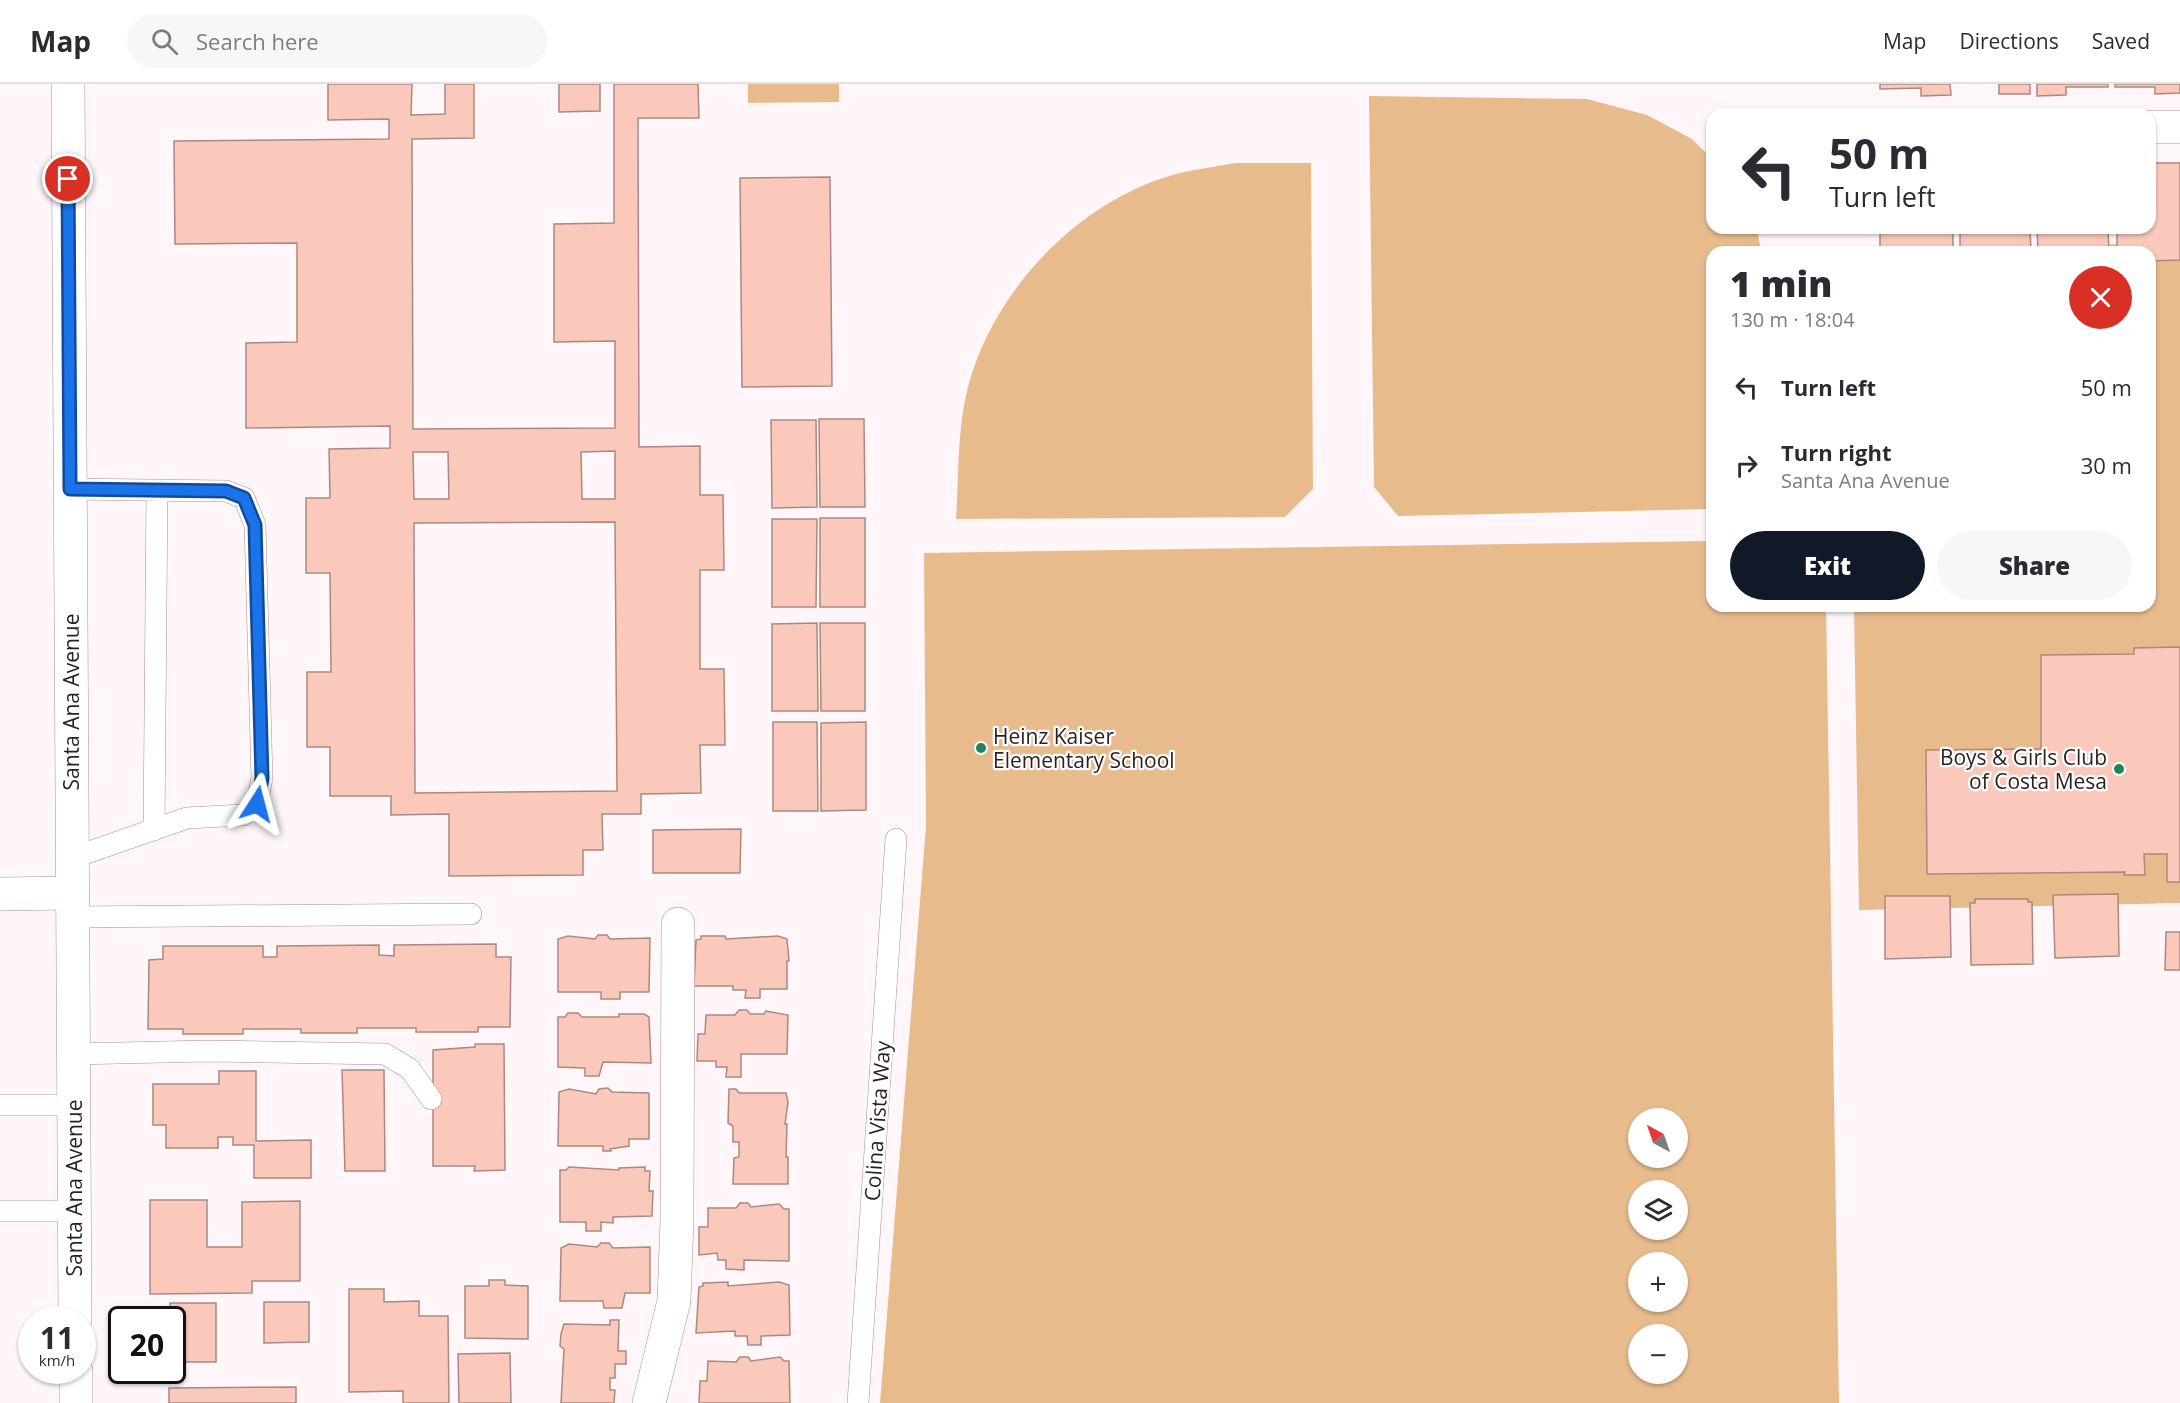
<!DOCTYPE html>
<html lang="en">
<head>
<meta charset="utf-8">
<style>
  body { margin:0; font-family:"Open Sans",sans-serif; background:#f7f7f7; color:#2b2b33; height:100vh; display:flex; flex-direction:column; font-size:22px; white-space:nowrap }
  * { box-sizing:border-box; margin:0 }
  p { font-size:20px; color:#7c7c81 }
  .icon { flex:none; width:33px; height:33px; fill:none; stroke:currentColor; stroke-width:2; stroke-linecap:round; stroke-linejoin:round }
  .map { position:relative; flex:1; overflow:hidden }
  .details { position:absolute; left:1706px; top:162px; width:450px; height:366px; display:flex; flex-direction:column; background:#fff; border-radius:18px; box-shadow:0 2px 4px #0004 }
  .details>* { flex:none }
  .banner { position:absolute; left:1706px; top:24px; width:450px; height:126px; border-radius:18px; box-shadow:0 2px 4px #0004; background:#fff; color:#2b2b33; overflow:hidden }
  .needle { width:39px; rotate:320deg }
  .tools { position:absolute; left:1628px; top:1024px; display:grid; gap:12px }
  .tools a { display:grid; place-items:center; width:60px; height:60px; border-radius:50%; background:#fff; box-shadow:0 2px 4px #0004; font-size:30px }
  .speed { position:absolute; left:18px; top:1222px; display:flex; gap:12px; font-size:30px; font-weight:700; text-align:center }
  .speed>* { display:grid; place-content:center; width:78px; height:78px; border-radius:50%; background:#fff; box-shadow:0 2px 4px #0004; line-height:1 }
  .speed small { font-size:15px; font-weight:400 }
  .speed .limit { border:3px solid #111; border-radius:9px; background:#fff; color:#111 }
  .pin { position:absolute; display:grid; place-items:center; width:51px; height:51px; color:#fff; margin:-26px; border:3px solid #fff; border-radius:50%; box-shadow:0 2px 6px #0007 }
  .me { position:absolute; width:66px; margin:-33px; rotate:9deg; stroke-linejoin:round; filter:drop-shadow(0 0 4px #0008) }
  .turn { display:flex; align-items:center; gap:21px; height:126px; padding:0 24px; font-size:27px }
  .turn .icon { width:78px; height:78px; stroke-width:2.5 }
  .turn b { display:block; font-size:42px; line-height:51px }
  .round { display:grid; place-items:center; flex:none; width:63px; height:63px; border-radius:32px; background:#f7f7f7 }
  .summary { display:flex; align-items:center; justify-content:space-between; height:102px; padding:0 24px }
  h1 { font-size:36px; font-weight:800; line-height:45px }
  .button { display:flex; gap:12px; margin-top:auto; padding:12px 24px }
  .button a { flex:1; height:69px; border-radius:36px; background:#111827; color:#fff; font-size:24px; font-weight:800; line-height:69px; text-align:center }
  .button a+a { background:#f7f7f7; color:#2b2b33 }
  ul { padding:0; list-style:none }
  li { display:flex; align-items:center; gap:18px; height:78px; padding:0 24px }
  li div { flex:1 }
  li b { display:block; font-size:22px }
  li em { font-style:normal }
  header { display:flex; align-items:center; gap:36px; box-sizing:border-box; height:84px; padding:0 30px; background:#fff; border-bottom:2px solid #e1e1e2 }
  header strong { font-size:28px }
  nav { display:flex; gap:33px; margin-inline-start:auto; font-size:21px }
  .search { width:420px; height:54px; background:#f7f7f7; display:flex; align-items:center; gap:15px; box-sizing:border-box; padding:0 21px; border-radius:33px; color:#7c7c81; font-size:22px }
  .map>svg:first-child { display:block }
  .green { fill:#e8bb8c; fill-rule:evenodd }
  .building { fill:#fac9bb; stroke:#ab897f; stroke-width:1.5; fill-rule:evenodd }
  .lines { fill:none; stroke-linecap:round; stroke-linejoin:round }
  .lane-casing { stroke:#b18d94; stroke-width:22 }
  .street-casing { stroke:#b18d94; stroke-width:34 }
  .secondary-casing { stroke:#b18d94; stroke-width:34 }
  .lane { stroke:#fff; stroke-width:21 }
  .street { stroke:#fff; stroke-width:33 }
  .secondary { stroke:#fff; stroke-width:33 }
  .route-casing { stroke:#114b97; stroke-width:15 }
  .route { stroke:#1a73e8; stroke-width:10 }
  .poi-dot { fill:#21825b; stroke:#fff; stroke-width:2 }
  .labels { text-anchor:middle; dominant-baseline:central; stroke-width:4.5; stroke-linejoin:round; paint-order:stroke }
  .street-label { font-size:21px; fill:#2b1e20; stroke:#fff }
  .poi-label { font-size:21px; fill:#2b1e20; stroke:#fff; text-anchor:start }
</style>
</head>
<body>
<header>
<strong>Map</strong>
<div class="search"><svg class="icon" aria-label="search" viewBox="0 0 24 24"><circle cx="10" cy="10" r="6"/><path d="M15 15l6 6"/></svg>Search here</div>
<nav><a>Map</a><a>Directions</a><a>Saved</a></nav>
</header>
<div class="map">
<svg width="2180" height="1319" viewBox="0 0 2180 1319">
  <rect width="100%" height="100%" fill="#fef6f8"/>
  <!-- green -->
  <path class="green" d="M748,0H839V18L748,19Z
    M1369,12L1587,15L1647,31L1692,55L1711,74L1712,144H1757L1761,168H1712L1711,425L1398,432L1374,403Z
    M1234,79H1311L1313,405L1285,433L956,435C959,393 957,348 967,307C991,209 1077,117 1176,90C1195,85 1215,83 1234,79Z
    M2180,159V819L1859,826L1854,522H2150V168L1848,166Z
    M1711,457L1712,522H1826L1839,1319H880L926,742L924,469ZM1638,1035H1677V1074H1638ZM1638,1107H1677V1146H1638ZM1638,1179H1677V1218H1638ZM1638,1251H1677V1290H1638Z"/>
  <!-- building -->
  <path class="building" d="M328,0H412L411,31L445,30V0H474V54L412,55L413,345L615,344V257L554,258V140L614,139V0H698L699,34H638L639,363L700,362V411H723L724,486H700V585H724L725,661H700L701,709L641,710V730H602L603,766H583V791L449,792V730L391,731V712H330V663H307V588H331L330,489H306V414H330L329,365L390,364V342L246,344V259L297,258V159L175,160L174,57L389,55V35L328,36ZM615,367V415H582L581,368ZM413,368H448L449,415H414ZM615,438L617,707L415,709L414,439Z
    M559,0H600V27L559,28Z
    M1880,0H1950L1951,11L1921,12V4L1880,5Z
    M1999,0H2030V10H1999Z
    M2037,0H2108V3H2066V11L2037,12Z
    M2115,0H2180V9L2155,10V3H2115Z
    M2150,79H2180V176L2150,177V168H2117V144H2150Z
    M830,93L832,302L742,303L740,94Z
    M1880,144H1953V168H1880Z
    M1960,144H2030L2031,168H1960Z
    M2037,144H2108L2109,168H2038Z
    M819,335H864L865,423H820Z
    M771,336H816L817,423L772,424Z
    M820,434H865V523H820Z
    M772,435H817L816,523H772Z
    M817,539L818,627H772V540Z
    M820,539H865V627H821Z
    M2180,563V798H2167V770H2144L2145,791H2124L2125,788L1927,790L1926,666L2041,665V571L2134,570V564Z
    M773,638H817L818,727H773Z
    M866,638V726L821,727V639Z
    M741,745L740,789H653V746Z
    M2118,810L2119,872L2055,874L2053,811Z
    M1885,812H1950L1951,873L1885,875Z
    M1975,815H2028V818H2032L2033,880L1971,881L1970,819H1975Z
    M2166,848H2180V886H2165Z
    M598,851H607L610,855L650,854L649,908H620V915H601V908H558V855L568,852L595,855Z
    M701,852H725L726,855L778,852L787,855L789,877H787V905H760V914H745L746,906H733V902H694L696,856L701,855Z
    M496,860V873H511L510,943H478V948H416V944H357V949H301V945H243V950H183V945H148L149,876L163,875V862H263V873H277V862L379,861V871L394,872V861Z
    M739,926H747L750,930H764L766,927L788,931L787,970H741V993H726L727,983H716V977H697L698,950H705L706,931H735Z
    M568,929H578L582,933H619V930H644L649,933L651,979L603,978L599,992H585V984L558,983V933H565Z
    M475,960H504L505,1086L474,1087L475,1082H433V966L475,963Z
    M342,986H384L385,1087H345Z
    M219,987H256V1057L311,1056V1094H254V1061H233V1053H218V1064H166V1041H153V1000H219Z
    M608,1004L612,1008L649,1009V1055H629V1062L610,1065L611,1067H603V1062H558L559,1008L569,1005L596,1010L599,1005Z
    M729,1005H736L739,1009H786L788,1018L785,1040H787L786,1073H788V1100H733L734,1074L739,1073V1058H733V1042L728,1039Z
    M569,1083L619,1086V1084L645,1083V1087H650L649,1107H653L652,1132L613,1133V1139L601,1138V1147H586V1138H560V1086H566Z
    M150,1116H207V1163H242V1118L300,1117V1197H252V1209L150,1210Z
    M740,1119H748L751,1123L779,1120L784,1125H789V1177L744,1176V1186L726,1185V1176H718L717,1169L699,1171V1143H708V1124H736Z
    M601,1159H609L613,1164L650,1163V1209H625L622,1224H604L603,1217H560L561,1164L569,1160L597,1163Z
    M489,1196H505V1201L528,1202V1255L465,1254V1202H489Z
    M728,1198V1202L779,1198L789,1201L790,1251L761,1252V1261H748L747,1252H735V1247L696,1249L699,1203L703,1202V1199Z
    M349,1205H384V1218L419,1217V1232H448L449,1319H403V1307L349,1308Z
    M264,1218H309V1258L264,1259Z
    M170,1219H216V1278H172Z
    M610,1236H619L618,1267H626V1280H615V1294H610V1306H615L614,1319H561L564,1265L560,1262L561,1250L564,1240L610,1241Z
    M510,1269L511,1319H459L458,1270Z
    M740,1273H748L751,1277L780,1273L784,1277H789L790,1319H699L700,1297H707L708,1277L736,1278Z
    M296,1303V1319H169V1304Z"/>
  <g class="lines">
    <defs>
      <path id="lane" d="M70,405L226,407L244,414L255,441L262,694L257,720L243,731L187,734L72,774
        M154,746L157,406
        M72,833L471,830
        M73,970L208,967L385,970L410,985L431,1015
        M0,1021H74
        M0,1127H74
        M858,1319L896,755"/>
      <path id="street" d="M2150,43H2180
        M0,810L72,809
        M649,1319L674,1217L677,1135L678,840"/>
      <path id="secondary" d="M68,0L75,1236
        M76,1287V1319"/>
    </defs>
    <!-- lane casing -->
    <use href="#lane" class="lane-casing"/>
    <!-- street casing -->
    <use href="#street" class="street-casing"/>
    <!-- secondary casing -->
    <use href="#secondary" class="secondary-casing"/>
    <!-- lane -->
    <use href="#lane" class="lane"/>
    <!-- street -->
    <use href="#street" class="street"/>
    <!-- secondary -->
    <use href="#secondary" class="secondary"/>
  </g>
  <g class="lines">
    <defs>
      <path id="route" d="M68,95L70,405L226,407L244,414L255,441L262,694L257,720"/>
    </defs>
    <!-- route casing -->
    <use href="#route" class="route-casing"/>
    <!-- route -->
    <use href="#route" class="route"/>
  </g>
  <!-- markers -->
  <g class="poi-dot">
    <circle cx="981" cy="664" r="6"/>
    <circle cx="2119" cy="685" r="6"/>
  </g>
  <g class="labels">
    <!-- street labels -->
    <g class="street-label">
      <text transform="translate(71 618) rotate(-90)">Santa Ana Avenue</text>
      <text transform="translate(877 1037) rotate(-86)">Colina Vista Way</text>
      <text transform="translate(74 1104) rotate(-90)">Santa Ana Avenue</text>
    </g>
    <!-- poi labels -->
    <g class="poi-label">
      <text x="993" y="652">Heinz Kaiser<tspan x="993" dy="24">Elementary School</tspan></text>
      <text x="2107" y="673" text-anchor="end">Boys &amp; Girls Club<tspan x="2107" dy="24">of Costa Mesa</tspan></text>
    </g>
  </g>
</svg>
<div class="tools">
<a><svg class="needle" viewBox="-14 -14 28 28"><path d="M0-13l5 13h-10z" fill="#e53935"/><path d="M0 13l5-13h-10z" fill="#7c7c81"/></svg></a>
<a><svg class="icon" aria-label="layers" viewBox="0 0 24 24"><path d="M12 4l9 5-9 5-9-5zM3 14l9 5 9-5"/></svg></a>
<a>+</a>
<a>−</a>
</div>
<div class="speed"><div>11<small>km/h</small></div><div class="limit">20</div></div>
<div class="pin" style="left:68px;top:95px;background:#d93025"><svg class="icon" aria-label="arrive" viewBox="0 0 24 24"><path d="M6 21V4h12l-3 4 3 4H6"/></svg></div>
<svg class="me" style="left:257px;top:720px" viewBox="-20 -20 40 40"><path d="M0-17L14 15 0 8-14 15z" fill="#1a73e8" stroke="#fff" stroke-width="4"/></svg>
<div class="banner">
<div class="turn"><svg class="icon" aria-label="left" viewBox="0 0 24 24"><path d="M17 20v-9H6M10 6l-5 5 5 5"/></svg><div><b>50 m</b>Turn left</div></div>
</div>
<section class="details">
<div class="summary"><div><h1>1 min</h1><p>130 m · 18:04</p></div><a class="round" style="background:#d93025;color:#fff"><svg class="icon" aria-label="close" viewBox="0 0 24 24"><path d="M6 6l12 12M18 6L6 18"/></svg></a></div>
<ul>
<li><svg class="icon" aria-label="left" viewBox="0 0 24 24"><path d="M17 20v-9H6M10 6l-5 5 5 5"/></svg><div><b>Turn left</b></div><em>50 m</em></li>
<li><svg class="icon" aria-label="right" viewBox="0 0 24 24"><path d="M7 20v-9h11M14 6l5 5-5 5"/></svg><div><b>Turn right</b><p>Santa Ana Avenue</p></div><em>30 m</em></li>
</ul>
<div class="button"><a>Exit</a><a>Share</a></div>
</section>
</div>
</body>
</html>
